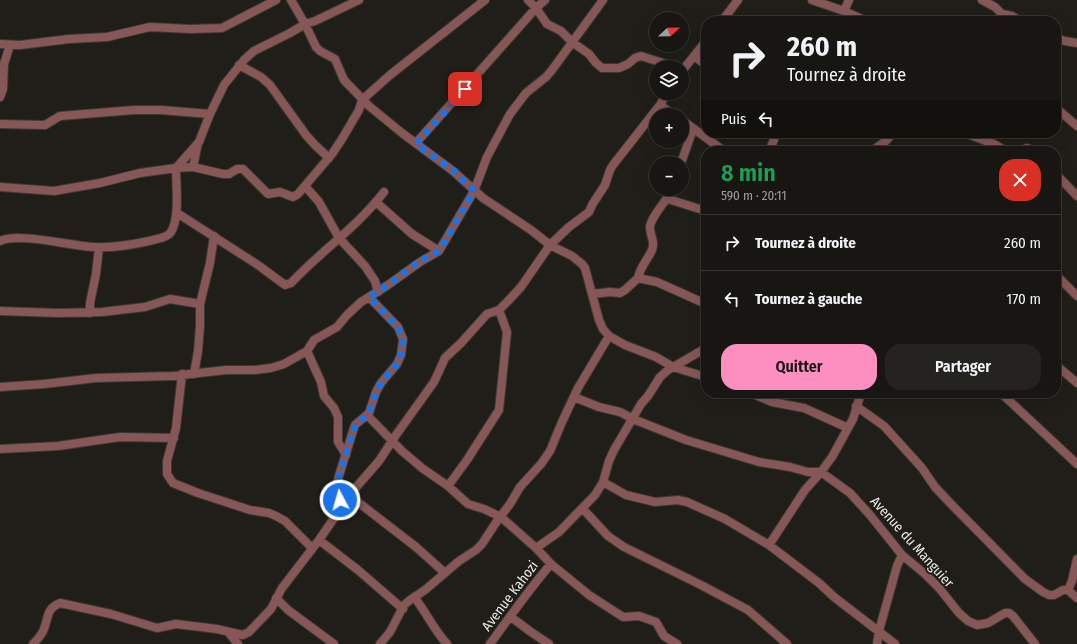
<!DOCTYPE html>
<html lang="fr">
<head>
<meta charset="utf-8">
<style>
  body { margin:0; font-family:"Fira Sans Condensed",sans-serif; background:#252320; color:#f1f3f6; height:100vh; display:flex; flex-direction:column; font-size:15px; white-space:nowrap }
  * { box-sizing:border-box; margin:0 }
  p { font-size:13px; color:#9f9f9f }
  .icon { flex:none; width:22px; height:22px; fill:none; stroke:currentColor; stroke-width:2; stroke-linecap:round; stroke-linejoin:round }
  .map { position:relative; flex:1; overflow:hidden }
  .drawer { position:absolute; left:701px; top:146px; width:360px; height:252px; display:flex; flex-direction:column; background:#181612; border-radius:16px; box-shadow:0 4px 16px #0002,0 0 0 1px #363532 }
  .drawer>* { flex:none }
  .hud { position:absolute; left:701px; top:16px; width:360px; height:122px; border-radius:16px; box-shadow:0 4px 16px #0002,0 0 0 1px #363532; background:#181612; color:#f1f3f6; overflow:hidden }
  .needle { width:26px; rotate:68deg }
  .tools { position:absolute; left:649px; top:12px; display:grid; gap:8px }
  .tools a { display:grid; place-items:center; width:40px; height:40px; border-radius:50%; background:#181612; box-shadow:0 4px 16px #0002,0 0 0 1px #363532; font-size:20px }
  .pin { position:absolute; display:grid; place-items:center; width:34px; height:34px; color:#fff; margin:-17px; border-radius:8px; box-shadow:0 2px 6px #0006 }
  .me { position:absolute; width:44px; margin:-22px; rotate:354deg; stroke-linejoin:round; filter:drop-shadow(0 0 3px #0008) }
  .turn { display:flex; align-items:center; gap:14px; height:84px; padding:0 20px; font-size:18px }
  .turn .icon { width:52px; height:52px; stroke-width:2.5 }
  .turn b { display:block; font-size:28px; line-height:34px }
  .then { display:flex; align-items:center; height:38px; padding:0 20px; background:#0003; gap:8px; font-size:15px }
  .round { display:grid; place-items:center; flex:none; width:42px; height:42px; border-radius:16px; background:#252320 }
  .summary { display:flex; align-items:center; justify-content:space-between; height:68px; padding:0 20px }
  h1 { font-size:24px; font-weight:600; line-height:30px; color:#1e9e55 }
  .button { display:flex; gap:8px; margin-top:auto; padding:8px 20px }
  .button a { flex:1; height:46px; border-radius:16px; background:#fd8ec0; color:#111; font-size:16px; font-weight:600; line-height:46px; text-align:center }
  .button a+a { background:#252320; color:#f1f3f6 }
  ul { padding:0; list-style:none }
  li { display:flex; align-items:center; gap:12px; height:56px; padding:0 20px; border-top:1px solid #363532 }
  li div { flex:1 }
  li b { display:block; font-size:15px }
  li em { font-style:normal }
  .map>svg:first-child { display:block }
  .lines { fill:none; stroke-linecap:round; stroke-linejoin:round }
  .minor-casing { stroke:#3c3a35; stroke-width:10 }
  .minor { stroke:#875758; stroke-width:8 }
  .route { stroke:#1a73e8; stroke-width:7; stroke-dasharray:0 12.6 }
  .labels { text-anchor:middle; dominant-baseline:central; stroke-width:4; stroke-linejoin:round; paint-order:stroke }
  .street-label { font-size:14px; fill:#eae9e5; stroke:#201e18 }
</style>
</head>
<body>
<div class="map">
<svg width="1077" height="644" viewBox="0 0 1077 644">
  <rect width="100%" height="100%" fill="#201e18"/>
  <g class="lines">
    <defs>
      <path id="minor" d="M291,0L305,24L316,47L320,51L335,59L344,80L369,106L402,133L453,171L483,198L531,230L550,245L572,256L582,264L585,268L599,320L603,329L609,336L625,345L656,357L673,367L706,377
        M528,0L536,8L547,24L561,31L572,42L589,54L596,63L602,68H619L628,64L635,58L641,56L663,63L669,67
        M812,0L844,11L866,21
        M982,0L995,7L1002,14L1012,16L1020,21
        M844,11L849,0
        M726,16L735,21
        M722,21L738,0
        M1056,38L1065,41L1077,43
        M0,44L20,45L69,39L107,37L150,27L190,29L222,28L276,0
        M694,56L702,62L706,63
        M239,65L261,77L270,85L306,135L315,145L329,158
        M682,71L706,41
        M0,97L3,89L4,64L10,45
        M660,105L674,115
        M1056,108L1077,126
        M682,120L724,151
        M0,124L45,125L60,116L134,110H161L210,114
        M965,133L994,144L1006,151
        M416,143L536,8L545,0
        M769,151L774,140L772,133
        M872,151L887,140L892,133
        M1020,151L1027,148L1032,151
        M681,163L693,129
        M193,167L198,143
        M1056,174L1077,196
        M305,186L319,202L339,238L365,266L375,281L378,292
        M0,187L54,191L100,183L140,173L176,168L193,167L223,174H229L237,169H243L268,194L280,192L293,197L298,194L332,154L342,139L359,110L362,100L390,75L485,0
        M668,199L706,211
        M376,202L412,234L439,251
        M177,213L258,265L285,285L291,283C320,252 357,227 384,192
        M0,241C18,232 71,246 94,247C112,248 131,245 149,241C156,239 167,238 171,232C180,218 176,184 176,168L199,142L210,114L224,85L244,60L254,51L290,33L305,24L315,21L359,0
        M1056,275L1077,296
        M638,278C641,265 647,261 652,250C656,241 649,235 650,226C652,215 667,201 672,189
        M592,294L610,292L620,293L625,290L638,278L657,282L706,304
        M0,311L58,313L102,312L145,307L170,299L200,304
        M90,313V303L96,274L99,247
        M307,351L321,382L324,396L334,408L338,417V442L346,455
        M1056,365L1077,383
        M182,374L176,428L167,461V474L173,483L198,493L250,510L269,513L276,516L285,521L312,548
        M194,374L198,351L200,326V304L210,263L214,236
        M0,387L44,384L96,378L172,376L226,370H255L271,368L284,364L307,351L314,340L337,327L347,315L361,302L388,285L420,262L439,251L474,191L487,157L510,114L526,93L546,77L552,70L603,0
        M751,393L772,402L804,408L848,428
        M1001,393L1077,464
        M574,397L599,407L620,412L633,419L686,440L759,462L790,467L808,472H821L850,493L870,515L902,555L925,574L939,588L959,613L968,621L977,625L988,623L1005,613H1009L1013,616L1035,644
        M856,406L884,426L922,468L935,487L951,504L1025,579L1043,592L1049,595H1054L1063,590H1068L1077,598
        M367,415L402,451L422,468L448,486L468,504L484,509L501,517L536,548L551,564L589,595L623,617L639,616L656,622L664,636L677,644
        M0,449L58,446L120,437L174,438
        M603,482L626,495L655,502L678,500L687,502L725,519L769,545L819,583L834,597L895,644
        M448,486L467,460L499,410L507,332L499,310
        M350,496L416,547L445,573
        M342,506L337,488L338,479L352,434L355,425L369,413L376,392L381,383L397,364L401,355L403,339L398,327L369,297
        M583,509L608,536L624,547L701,585L748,610L787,644
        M319,540L358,570L403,609
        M769,545L805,490L821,472L832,457L853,419L861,393
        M536,548L559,532L595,495L603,482L609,461L614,450L641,404L648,396L660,377L668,370L706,348
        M1068,590L1072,581L1077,559
        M414,597C427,613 433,629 447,644
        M276,598L288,610L334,644
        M511,617L531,632L549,644
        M228,632L238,644
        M33,644C38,639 42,635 44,629C49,616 46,609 60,603L111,614L157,628L176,624L217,629L243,635L249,632L271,609L282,588L319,540L352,492L379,461L396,435L434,382L445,358L461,343L487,314L499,310L508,301L521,287L550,245L569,227L589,212L592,205L605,185L610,170L613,165L660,105L667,93
        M380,644L390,632L404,605L410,600L425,590L459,561L476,550L482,544L497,521L510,504L520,487L541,464L550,451L562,422L578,388L609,336
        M490,644C510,617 529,589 551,564
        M877,644L879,631L897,566L902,555"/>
    </defs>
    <!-- minor casing -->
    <use href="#minor" class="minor-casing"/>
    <!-- minor -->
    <use href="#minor" class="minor"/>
  </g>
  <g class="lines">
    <!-- route -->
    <path class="route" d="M340,500L337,488L338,479L355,426L369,413L376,392L381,383L397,364L401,355L403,339L398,327L369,297L388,285L407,270L427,257L439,251L474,191L454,171L416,144L465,89"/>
  </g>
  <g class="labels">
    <!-- street labels -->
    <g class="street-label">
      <text transform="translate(912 542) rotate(48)">Avenue du Manguier</text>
      <text transform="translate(510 596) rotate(-53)">Avenue Kahozi</text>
    </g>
  </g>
</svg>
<div class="tools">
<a><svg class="needle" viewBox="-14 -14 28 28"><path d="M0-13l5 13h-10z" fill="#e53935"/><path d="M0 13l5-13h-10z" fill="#9f9f9f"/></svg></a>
<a><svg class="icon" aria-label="layers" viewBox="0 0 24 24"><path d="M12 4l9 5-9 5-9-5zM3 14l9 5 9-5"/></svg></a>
<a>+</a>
<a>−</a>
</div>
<div class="pin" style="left:465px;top:89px;background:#d93025"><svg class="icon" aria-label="arrive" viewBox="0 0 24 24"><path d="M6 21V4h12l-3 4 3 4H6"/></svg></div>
<svg class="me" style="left:340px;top:500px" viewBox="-20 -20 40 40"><circle r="17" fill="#1a73e8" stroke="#fff" stroke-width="3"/><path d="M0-11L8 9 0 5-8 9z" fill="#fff"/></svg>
<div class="hud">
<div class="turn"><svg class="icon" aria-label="right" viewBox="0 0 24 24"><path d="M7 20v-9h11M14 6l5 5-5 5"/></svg><div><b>260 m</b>Tournez à droite</div></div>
<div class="then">Puis<svg class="icon" aria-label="left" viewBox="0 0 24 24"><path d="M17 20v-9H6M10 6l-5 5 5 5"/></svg></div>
</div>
<section class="drawer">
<div class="summary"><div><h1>8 min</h1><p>590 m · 20:11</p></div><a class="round" style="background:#d93025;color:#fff"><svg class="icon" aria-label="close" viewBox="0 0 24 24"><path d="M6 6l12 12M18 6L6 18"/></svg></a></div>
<ul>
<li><svg class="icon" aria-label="right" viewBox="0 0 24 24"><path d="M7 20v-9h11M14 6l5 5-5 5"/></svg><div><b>Tournez à droite</b></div><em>260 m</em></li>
<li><svg class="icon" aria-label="left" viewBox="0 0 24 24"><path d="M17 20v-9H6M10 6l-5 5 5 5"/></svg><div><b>Tournez à gauche</b></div><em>170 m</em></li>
</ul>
<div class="button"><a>Quitter</a><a>Partager</a></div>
</section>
</div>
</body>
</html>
